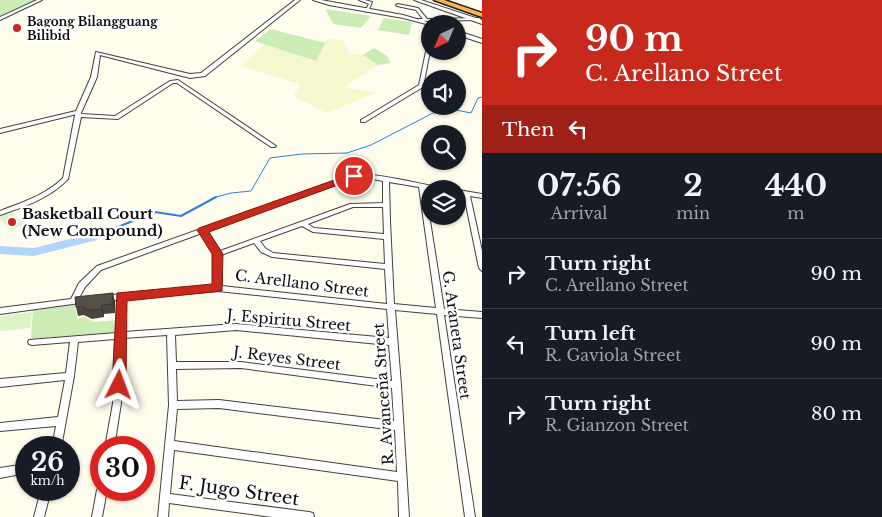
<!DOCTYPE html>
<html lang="en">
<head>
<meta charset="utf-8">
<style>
  body { margin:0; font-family:"Libre Baskerville",serif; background:#242831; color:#f1f3f6; height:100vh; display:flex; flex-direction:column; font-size:19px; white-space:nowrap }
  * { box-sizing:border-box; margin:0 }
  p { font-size:16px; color:#9ea1a6 }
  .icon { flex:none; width:28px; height:28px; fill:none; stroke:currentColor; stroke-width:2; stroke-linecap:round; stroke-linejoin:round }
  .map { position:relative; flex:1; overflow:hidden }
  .sheet { display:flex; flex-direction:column; background:#171b24; width:400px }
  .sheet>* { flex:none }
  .guide { background:#c7291c; color:#fff; overflow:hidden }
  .needle { width:32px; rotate:224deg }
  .tools { position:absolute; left:421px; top:15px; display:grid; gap:10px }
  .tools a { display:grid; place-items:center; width:45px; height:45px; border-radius:50%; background:#171b24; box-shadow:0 1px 4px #0004; font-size:25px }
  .speed { position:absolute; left:15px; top:436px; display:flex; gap:10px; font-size:25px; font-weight:700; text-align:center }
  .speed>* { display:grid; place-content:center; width:65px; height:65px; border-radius:50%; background:#171b24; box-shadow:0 1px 4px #0004; line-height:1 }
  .speed small { font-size:12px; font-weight:400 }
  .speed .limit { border:8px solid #d22; background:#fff; color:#111 }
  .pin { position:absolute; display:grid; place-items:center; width:42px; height:42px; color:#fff; margin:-21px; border:2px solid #fff; border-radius:50%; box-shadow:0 1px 5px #0007 }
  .me { position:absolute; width:55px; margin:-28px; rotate:3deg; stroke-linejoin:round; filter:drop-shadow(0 0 4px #0008) }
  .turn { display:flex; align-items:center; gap:18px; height:105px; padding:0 20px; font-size:22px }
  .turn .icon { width:65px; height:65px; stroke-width:2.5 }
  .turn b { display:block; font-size:35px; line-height:42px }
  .then { display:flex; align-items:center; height:48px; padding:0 20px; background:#0003; gap:10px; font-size:19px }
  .eta { display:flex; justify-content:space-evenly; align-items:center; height:85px; text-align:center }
  .eta b { font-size:30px; font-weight:700; line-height:35px }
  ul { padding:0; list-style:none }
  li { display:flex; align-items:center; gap:15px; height:70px; padding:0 20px; border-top:1px solid #363941 }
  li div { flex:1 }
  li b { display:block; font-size:19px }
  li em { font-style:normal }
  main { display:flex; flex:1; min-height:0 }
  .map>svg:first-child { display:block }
  .farmland { fill:#f5f7cc }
  .green { fill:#cbecb5 }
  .pitch { fill:#def3c8 }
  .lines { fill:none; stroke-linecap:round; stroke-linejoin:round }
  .stream-far1 { stroke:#3180d6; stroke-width:1 }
  .stream { stroke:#3180d6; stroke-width:2 }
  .river { fill:#afd5fa; fill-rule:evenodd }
  .minor-casing { stroke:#414141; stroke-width:2 }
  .tertiary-casing { stroke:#414141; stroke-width:2 }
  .motorway-casing { stroke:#1f1f1f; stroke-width:3 }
  .minor { fill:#fff; fill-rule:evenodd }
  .tertiary { fill:#fff; fill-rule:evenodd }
  .motorway { fill:#fdb44e; fill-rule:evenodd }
  .wall { fill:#4b453f }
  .shaded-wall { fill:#3d3833 }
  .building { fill:#575049; stroke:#3d3833 }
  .route { fill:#c7291c; stroke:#811b12 }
  .poi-dot { fill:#c7291c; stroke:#fff; stroke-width:2 }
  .labels { text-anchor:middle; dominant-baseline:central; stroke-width:5; stroke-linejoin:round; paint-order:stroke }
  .far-poi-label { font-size:12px; font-weight:bold; fill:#0e0e0e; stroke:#fff; text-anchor:start }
  .poi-label { font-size:15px; font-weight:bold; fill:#0e0e0e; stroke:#fff; text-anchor:start }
  .street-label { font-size:15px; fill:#0e0e0e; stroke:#fff }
  .near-street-label { font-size:18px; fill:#0e0e0e; stroke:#fff }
</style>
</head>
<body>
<main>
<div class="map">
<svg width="482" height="517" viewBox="0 0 482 517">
  <rect width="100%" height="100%" fill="#fffeee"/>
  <!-- farmland -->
  <path class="farmland" d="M327,38L343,40L349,53L363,55L378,65L344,87L375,93L326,113L294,96L300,84L240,66L265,44L316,61Z"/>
  <!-- green -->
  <path class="green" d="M0,0H36L0,17Z
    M326,10V9L371,16L361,28L333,24Z
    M384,18L412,22L409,35L378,30Z
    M271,29L325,43L316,61L255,41Z
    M374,48L386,55L391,63L378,65L363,55Z
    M75,304L77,319L84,317L95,322L116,320L117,332L31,339L33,309Z"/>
  <!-- pitch -->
  <path class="pitch" d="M11,211L24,224L11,230L0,219V216Z
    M32,312L30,328L0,331V316Z"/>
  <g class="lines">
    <!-- stream-far1 -->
    <path class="stream-far1" d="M213,198L231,193L251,191L270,158L302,154L347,153L371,145L433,113L451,109L471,113L478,98L482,97"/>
    <!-- stream -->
    <path class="stream" d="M93,237L155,212L181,216L216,197"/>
    <!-- river -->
    <path class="river" d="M93,233L97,234L99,237L97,240L34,256L0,254V246L34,248Z"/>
    <defs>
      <path id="minor" d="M37,0H42L0,20V17Z
        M359,0H365L372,2L368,12L365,11L369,4Z
        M398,4L418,8L427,19L479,18L481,19L479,20L420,21H419V19H423L416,10L397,6L396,5Z
        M428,42H430V51L423,87L365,122H361V120L419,85Z
        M178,80L276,146L275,147H271L177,83H173L118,119L81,117L68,179C50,198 24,207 0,215V211C23,202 46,195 63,178L75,115L77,111H81V114L115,116L170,81Z
        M354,174C382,174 410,182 438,187L441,189H425L444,309L482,312V318L444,315L475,517H465L437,314L395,310L401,385L409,517H399L398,481L174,450L170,494L309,512L313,513L314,517H272L169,503L168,517H158L169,405L167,335L123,338L121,403L114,448H105L113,403L115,339L78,342L74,376L61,448H52L56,426L0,431V423L58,417L65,380L0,387V379L66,373L70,342L32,345L29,344L28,342L29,340L116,333L117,300L105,301L102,300L101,298L102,296L214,286L215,254L202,233L101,270L85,287L79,298H87L88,300L87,302L0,314V308L71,299L79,283L97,266ZM355,178H367L383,181V203L350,204L220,251L207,231ZM389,182L419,187L436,308L394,304L390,221ZM353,207H383L384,234L314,228L308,224ZM302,226L313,232L384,239L385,264L273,253L265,248L260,241ZM254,243L261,252L272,257L385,269L387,304L222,286L221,255ZM218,291L387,309L389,338L236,324L124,332L125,299ZM236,330L389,345L392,381L241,362H176L175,335ZM241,368L392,388L394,421L219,400L177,401L176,369ZM219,408L395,430L397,472L174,441L177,409Z
        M458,190L482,194V198L470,196L482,251V271L479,268L464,195L458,194Z
        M26,464V473L0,478V468Z
        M101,486V490H107L102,517H92L97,490L99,487Z
        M41,490H51L44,517H34Z"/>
      <path id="tertiary" d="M295,0H300L205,76L190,78L100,55L97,77L81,113L0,133V129L76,111L91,77L96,52L190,74L201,73Z
        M313,0H321L403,15L434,24H430V25L403,18L329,5Z
        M414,0H421L482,20V24Z
        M458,31L482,39V43L458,35Z"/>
      <path id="motorway" d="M434,0H444L482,13V17Z"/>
    </defs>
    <!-- minor casing -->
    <use href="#minor" class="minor-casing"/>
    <!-- tertiary casing -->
    <use href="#tertiary" class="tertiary-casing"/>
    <!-- motorway casing -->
    <use href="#motorway" class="motorway-casing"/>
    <!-- minor -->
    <use href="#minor" class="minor"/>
    <!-- tertiary -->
    <use href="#tertiary" class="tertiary"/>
    <!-- motorway -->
    <use href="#motorway" class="motorway"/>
  </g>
  <!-- wall -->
  <path class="wall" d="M115,302V313L104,314V317L92,319L84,315L78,316L76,307Z"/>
  <!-- shaded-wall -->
  <path class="shaded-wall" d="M113,293L115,302V313L112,304Z
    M102,305L104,314V317L101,309Z"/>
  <!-- building -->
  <path class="building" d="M113,293L112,304L102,305L101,309L89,310L82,306L76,307L75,297Z"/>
  <!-- route -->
  <path class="route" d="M354,173L359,176L357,178L209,232L223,254L222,291L127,301L126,385L124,389L119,391L114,389L112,385L117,293L212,284V254L197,230L199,228Z"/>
  <!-- markers -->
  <g class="poi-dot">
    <circle cx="17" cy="28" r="5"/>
    <circle cx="12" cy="222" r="5"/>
  </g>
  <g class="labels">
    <!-- far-poi labels -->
    <g class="far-poi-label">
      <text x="27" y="21">Bagong Bilangguang<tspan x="27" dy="14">Bilibid</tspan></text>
    </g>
    <!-- poi labels -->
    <g class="poi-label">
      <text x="22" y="213">Basketball Court<tspan x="22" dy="17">(New Compound)</tspan></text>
    </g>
    <!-- street labels -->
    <g class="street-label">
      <text transform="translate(302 283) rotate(7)">C. Arellano Street</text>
      <text transform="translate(289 320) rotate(5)">J. Espiritu Street</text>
      <text transform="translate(457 335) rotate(82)">G. Araneta Street</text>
      <text transform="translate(287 358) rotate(7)">J. Reyes Street</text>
      <text transform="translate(383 394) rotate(-94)">R. Avanceña Street</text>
    </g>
    <!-- near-street labels -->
    <g class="near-street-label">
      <text transform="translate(239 491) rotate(8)">F. Jugo Street</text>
    </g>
  </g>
</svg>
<div class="tools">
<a><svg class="needle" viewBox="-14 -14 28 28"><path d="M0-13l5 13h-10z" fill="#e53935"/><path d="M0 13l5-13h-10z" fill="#9ea1a6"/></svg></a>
<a><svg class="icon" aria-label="sound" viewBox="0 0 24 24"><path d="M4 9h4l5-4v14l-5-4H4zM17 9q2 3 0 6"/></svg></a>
<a><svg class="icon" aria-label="search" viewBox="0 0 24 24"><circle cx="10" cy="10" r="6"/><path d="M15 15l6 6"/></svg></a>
<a><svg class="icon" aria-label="layers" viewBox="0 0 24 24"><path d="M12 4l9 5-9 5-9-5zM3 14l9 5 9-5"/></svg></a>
</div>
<div class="speed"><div>26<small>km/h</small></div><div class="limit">30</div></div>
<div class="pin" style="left:354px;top:176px;background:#d93025"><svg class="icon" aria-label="arrive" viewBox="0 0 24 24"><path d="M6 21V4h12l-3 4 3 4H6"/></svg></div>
<svg class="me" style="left:119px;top:385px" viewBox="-20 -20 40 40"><path d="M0-17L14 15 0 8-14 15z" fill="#c7291c" stroke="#fff" stroke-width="4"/></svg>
</div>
<section class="sheet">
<div class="guide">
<div class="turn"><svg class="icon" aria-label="right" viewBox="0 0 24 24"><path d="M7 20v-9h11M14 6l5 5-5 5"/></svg><div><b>90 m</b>C. Arellano Street</div></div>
<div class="then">Then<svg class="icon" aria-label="left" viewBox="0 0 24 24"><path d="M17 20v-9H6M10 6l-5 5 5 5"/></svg></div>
</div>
<div class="eta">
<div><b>07:56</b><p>Arrival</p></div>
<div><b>2</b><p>min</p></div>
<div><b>440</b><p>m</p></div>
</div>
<ul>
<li><svg class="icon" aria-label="right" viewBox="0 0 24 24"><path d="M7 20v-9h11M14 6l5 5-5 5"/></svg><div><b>Turn right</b><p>C. Arellano Street</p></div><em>90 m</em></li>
<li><svg class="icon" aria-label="left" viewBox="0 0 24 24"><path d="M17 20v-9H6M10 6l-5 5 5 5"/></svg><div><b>Turn left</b><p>R. Gaviola Street</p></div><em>90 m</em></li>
<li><svg class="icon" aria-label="right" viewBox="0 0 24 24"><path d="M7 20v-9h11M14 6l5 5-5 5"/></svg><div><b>Turn right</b><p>R. Gianzon Street</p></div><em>80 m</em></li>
</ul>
</section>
</main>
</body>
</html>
